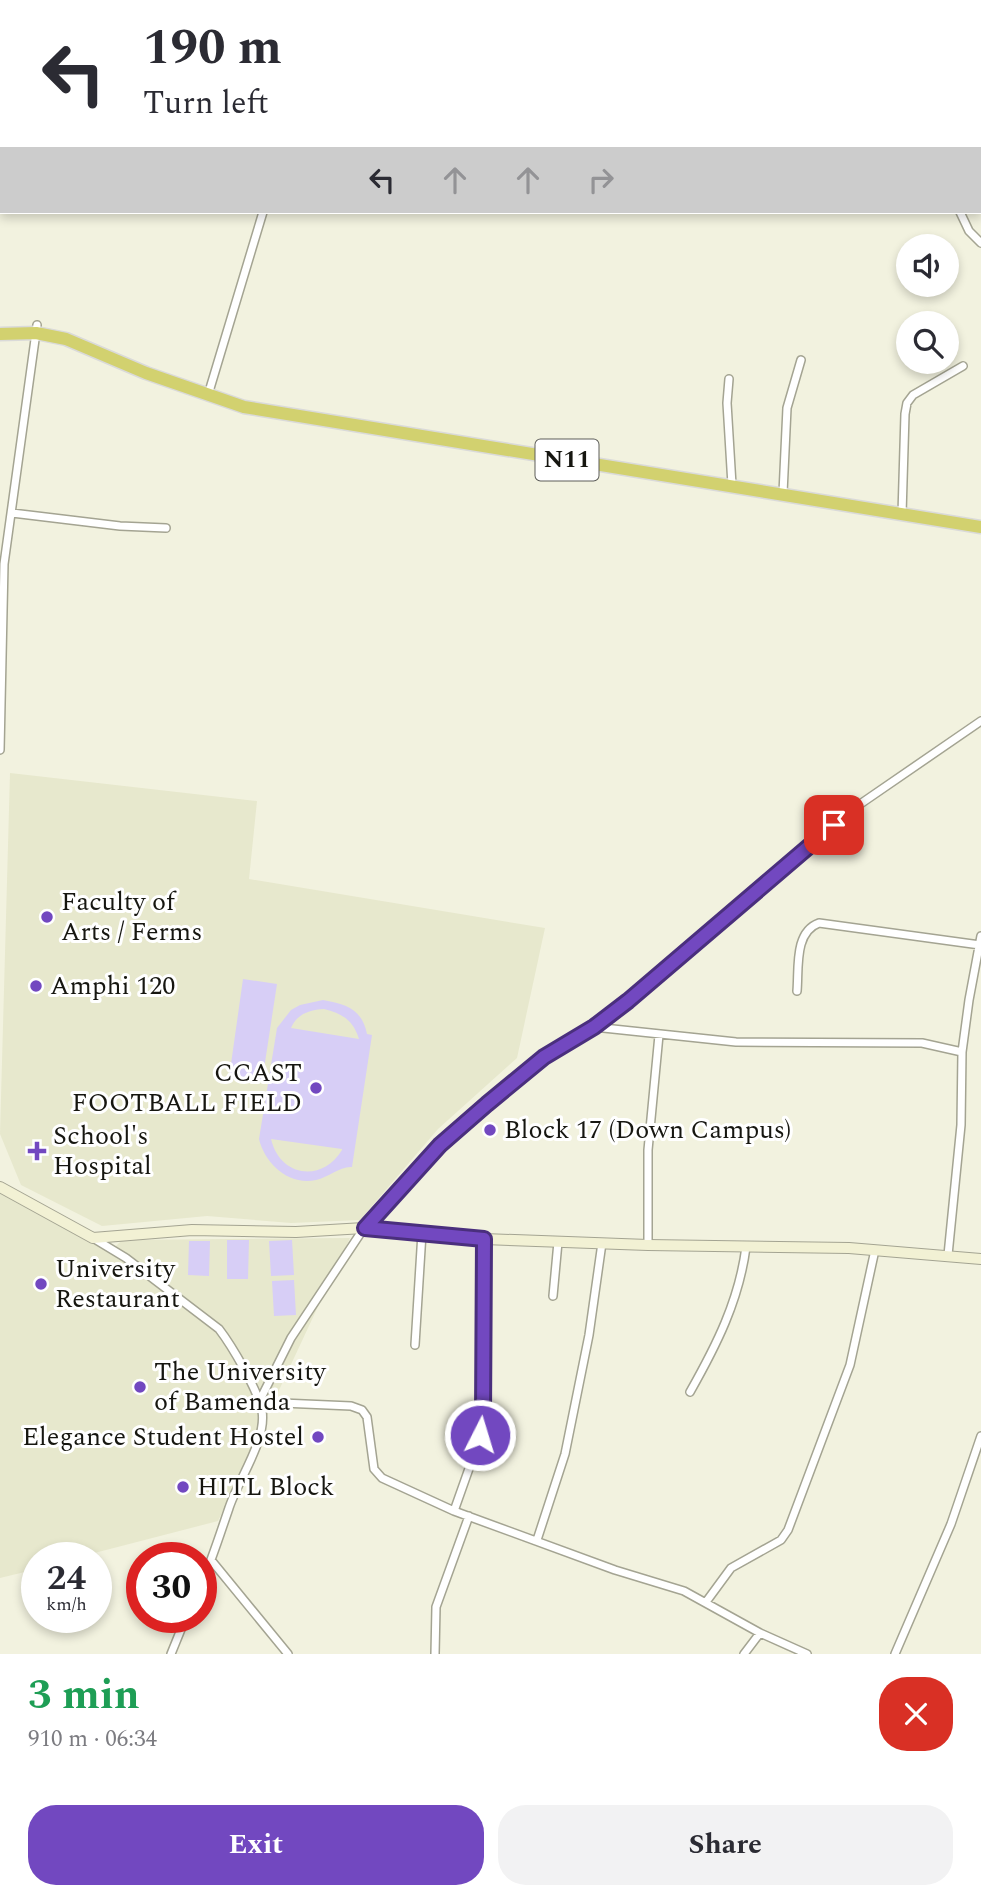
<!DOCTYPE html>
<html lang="en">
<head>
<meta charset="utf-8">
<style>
  body { margin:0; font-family:Spectral,serif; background:#f2f2f3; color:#2b2b33; height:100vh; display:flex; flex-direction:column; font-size:26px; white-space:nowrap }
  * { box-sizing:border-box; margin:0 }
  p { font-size:23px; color:#7c7c81 }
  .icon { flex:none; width:38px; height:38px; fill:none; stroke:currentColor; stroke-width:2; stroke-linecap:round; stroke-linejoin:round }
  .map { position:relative; height:1654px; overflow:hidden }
  .side { display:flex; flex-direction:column; background:#fff; flex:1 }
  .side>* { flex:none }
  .guide { position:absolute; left:0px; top:0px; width:982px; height:214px; box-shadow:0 4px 10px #0003; background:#fff; color:#2b2b33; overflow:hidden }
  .tools { position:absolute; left:896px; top:234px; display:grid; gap:14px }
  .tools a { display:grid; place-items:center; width:63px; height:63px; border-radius:50%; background:#fff; box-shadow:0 4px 10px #0003; font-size:35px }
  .speed { position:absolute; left:21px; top:1542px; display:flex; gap:14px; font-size:35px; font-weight:700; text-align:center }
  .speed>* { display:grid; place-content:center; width:91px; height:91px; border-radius:50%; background:#fff; box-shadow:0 4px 10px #0003; line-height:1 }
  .speed small { font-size:18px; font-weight:400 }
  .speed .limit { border:10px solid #d22; background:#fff; color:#111 }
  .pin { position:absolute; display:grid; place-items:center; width:60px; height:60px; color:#fff; margin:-30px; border-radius:14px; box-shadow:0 4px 10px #0006 }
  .me { position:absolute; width:77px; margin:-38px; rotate:5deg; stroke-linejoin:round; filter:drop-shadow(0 0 5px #0008) }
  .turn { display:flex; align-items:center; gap:24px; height:147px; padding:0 28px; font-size:32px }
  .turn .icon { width:91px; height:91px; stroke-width:2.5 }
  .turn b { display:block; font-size:49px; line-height:60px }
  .lanes { display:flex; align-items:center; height:66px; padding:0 28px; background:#0003; justify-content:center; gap:35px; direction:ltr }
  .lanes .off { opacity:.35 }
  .round { display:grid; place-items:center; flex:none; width:74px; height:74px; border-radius:28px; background:#f2f2f3 }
  .headline { display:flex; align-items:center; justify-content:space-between; height:119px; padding:0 28px }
  h1 { font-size:42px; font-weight:700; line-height:52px; color:#1e9e55 }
  .action { display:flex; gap:14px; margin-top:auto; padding:14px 28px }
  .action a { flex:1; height:80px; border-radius:28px; background:#7248c0; color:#fff; font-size:28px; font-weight:700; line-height:80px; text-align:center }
  .action a+a { background:#f2f2f3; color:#2b2b33 }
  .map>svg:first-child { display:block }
  .built { fill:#e7e8cd }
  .green { fill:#d7cef6; fill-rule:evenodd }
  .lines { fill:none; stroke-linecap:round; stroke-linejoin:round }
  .stream { stroke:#b9aae8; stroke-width:2 }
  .street-casing { stroke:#a4a492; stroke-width:10 }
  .secondary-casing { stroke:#a4a492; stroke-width:12 }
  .highway-casing { stroke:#dadad9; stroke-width:15 }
  .street { stroke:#fff; stroke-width:7 }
  .secondary { stroke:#f2f1d4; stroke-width:10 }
  .highway { stroke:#d2d16f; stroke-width:12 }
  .route-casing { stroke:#4a2f7d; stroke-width:18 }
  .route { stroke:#7248c0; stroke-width:12 }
  .poi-dot { fill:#7248c0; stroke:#fff; stroke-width:2.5 }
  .labels { text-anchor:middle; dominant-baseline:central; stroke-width:6; stroke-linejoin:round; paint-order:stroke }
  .shield { fill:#fff; stroke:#5c5c58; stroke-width:2 }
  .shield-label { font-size:24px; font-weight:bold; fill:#161610 }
  .poi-label { font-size:26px; fill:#161610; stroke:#fff; text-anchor:start }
</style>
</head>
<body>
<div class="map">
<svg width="981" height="1654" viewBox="0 0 981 1654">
  <rect width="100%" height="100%" fill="#f2f2df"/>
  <!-- built -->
  <path class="built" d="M10,773L257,801L249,879L545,928L517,1058L438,1129L360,1220L291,1223L207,1216L102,1226L21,1185L0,1134Z
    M0,1189L31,1204L109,1253L122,1240L350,1238L218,1521L79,1557L37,1558V1569L0,1578Z"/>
  <!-- green -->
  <path class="green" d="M243,979L277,984L262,1082L229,1078Z
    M323,1000C346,1004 362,1009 367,1034L372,1035L352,1167C340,1166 329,1177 316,1180C289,1186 265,1164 259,1139L277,1028L291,1010L300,1005ZM324,1009C343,1014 353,1020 359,1039L291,1028C297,1014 309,1010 324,1009ZM271,1139L342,1149V1150C322,1183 280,1177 271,1139Z
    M227,1240H249L248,1279H227Z
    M292,1240L294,1275L271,1276L269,1241Z
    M189,1241H210L209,1276L188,1275Z
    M294,1280L296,1315L274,1316L272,1281Z"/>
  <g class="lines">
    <!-- stream -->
    <path class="stream" d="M940,0V2
      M980,66L981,69
      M980,155L981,152
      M980,205L981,208"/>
    <defs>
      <path id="street" d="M102,0L103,1
        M306,0V2
        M628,0L636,2
        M980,11H981
        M0,177H2
        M960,212L969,231L981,243
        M729,379L727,403L732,485
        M208,395L263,212
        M783,493L787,408L801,360
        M12,513L120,526L166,528
        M902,514L905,414L907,403L913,395L963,366
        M0,750L4,564L37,325
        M797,991C799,968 794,932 819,923L980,945
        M594,1027L736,1042L922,1043L962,1052
        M93,1238L126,1258L219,1329C232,1346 258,1390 262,1411C267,1440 238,1480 229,1508C220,1534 212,1560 201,1585
        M648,1245V1150L659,1035
        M948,1255L961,1125L962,1052L969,1000L981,936
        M553,1296L558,1242
        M415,1345L422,1233
        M690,1392C716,1346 739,1301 746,1247
        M259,1402L291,1338L364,1228L440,1145L544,1057L594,1027L628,1001L853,809L981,721
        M259,1402L351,1406L362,1410L367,1417L374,1469L382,1478L454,1511L615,1570L684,1591L760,1633L807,1654
        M454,1511L477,1446L483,1416L484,1239
        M537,1540L565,1454L589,1335L602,1243
        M211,1560L288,1654
        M706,1602L731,1568L781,1540L788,1530L850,1365L875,1250
        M171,1654L186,1617
        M435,1654L436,1607L469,1516
        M744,1654L760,1633
        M895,1654L951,1524L981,1436"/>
      <path id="secondary" d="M0,1187L93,1238L192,1230L296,1232L364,1228L484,1239L648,1245L849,1248L981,1259"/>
      <path id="highway" d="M0,334L36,333L66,339L146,373L244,407L981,527"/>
    </defs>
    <!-- street casing -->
    <use href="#street" class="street-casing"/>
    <!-- secondary casing -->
    <use href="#secondary" class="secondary-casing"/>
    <!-- highway casing -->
    <use href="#highway" class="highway-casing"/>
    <!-- street -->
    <use href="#street" class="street"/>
    <!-- secondary -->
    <use href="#secondary" class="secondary"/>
    <!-- highway -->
    <use href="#highway" class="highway"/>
  </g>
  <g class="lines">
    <defs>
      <path id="route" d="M480,1435L483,1416L484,1239L365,1228L440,1145L487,1104L544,1057L594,1027L628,1001L834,825"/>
    </defs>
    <!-- route casing -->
    <use href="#route" class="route-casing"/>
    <!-- route -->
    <use href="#route" class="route"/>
  </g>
  <!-- markers -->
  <g class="poi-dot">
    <circle cx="47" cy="917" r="7"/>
    <circle cx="36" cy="986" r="7"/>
    <circle cx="316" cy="1088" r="7"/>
    <circle cx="490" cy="1130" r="7"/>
    <path d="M33.5 1140.5h7v7h7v7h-7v7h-7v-7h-7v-7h7z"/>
    <circle cx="41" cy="1284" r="7"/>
    <circle cx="140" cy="1387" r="7"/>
    <circle cx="318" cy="1437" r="7"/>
    <circle cx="183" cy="1487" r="7"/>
  </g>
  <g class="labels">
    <!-- shield labels -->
    <rect class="shield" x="535.5" y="439.5" width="63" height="41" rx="5"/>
    <g class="shield-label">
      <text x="567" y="460">N11</text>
    </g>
    <!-- poi labels -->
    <g class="poi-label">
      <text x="61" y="902">Faculty of<tspan x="61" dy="30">Arts / Ferms</tspan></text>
      <text x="50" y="986">Amphi 120</text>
      <text x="302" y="1073" text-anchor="end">CCAST<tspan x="302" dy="30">FOOTBALL FIELD</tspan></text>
      <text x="504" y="1130">Block 17 (Down Campus)</text>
      <text x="53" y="1136">School's<tspan x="53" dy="30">Hospital</tspan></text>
      <text x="55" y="1269">University<tspan x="55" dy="30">Restaurant</tspan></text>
      <text x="154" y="1372">The University<tspan x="154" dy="30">of Bamenda</tspan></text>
      <text x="304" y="1437" text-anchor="end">Elegance Student Hostel</text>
      <text x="197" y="1487">HITL Block</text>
    </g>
  </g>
</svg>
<div class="tools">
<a><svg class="icon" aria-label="sound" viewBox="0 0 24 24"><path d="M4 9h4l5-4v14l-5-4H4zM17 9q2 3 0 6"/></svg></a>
<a><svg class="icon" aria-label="search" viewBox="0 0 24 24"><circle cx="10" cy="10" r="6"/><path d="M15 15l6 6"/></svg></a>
</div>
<div class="speed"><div>24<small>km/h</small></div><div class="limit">30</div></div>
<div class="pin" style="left:834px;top:825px;background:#d93025"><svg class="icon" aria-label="arrive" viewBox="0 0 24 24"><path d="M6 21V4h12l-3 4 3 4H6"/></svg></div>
<svg class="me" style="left:480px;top:1435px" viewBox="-20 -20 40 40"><circle r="17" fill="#7248c0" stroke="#fff" stroke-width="3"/><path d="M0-11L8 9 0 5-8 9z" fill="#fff"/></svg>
<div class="guide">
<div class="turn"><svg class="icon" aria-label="left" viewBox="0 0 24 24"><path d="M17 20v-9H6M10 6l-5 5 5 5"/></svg><div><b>190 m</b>Turn left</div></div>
<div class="lanes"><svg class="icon" aria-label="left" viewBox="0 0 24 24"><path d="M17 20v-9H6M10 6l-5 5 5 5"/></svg><svg class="icon off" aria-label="ahead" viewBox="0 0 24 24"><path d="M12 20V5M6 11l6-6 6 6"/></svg><svg class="icon off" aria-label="ahead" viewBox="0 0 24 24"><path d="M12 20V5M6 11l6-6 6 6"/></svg><svg class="icon off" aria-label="right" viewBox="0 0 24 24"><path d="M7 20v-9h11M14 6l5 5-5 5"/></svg></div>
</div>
</div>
<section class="side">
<div class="headline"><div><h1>3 min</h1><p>910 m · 06:34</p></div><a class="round" style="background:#d93025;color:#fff"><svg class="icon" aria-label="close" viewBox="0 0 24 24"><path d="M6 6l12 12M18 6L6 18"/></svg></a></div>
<div class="action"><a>Exit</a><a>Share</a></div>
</section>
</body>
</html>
